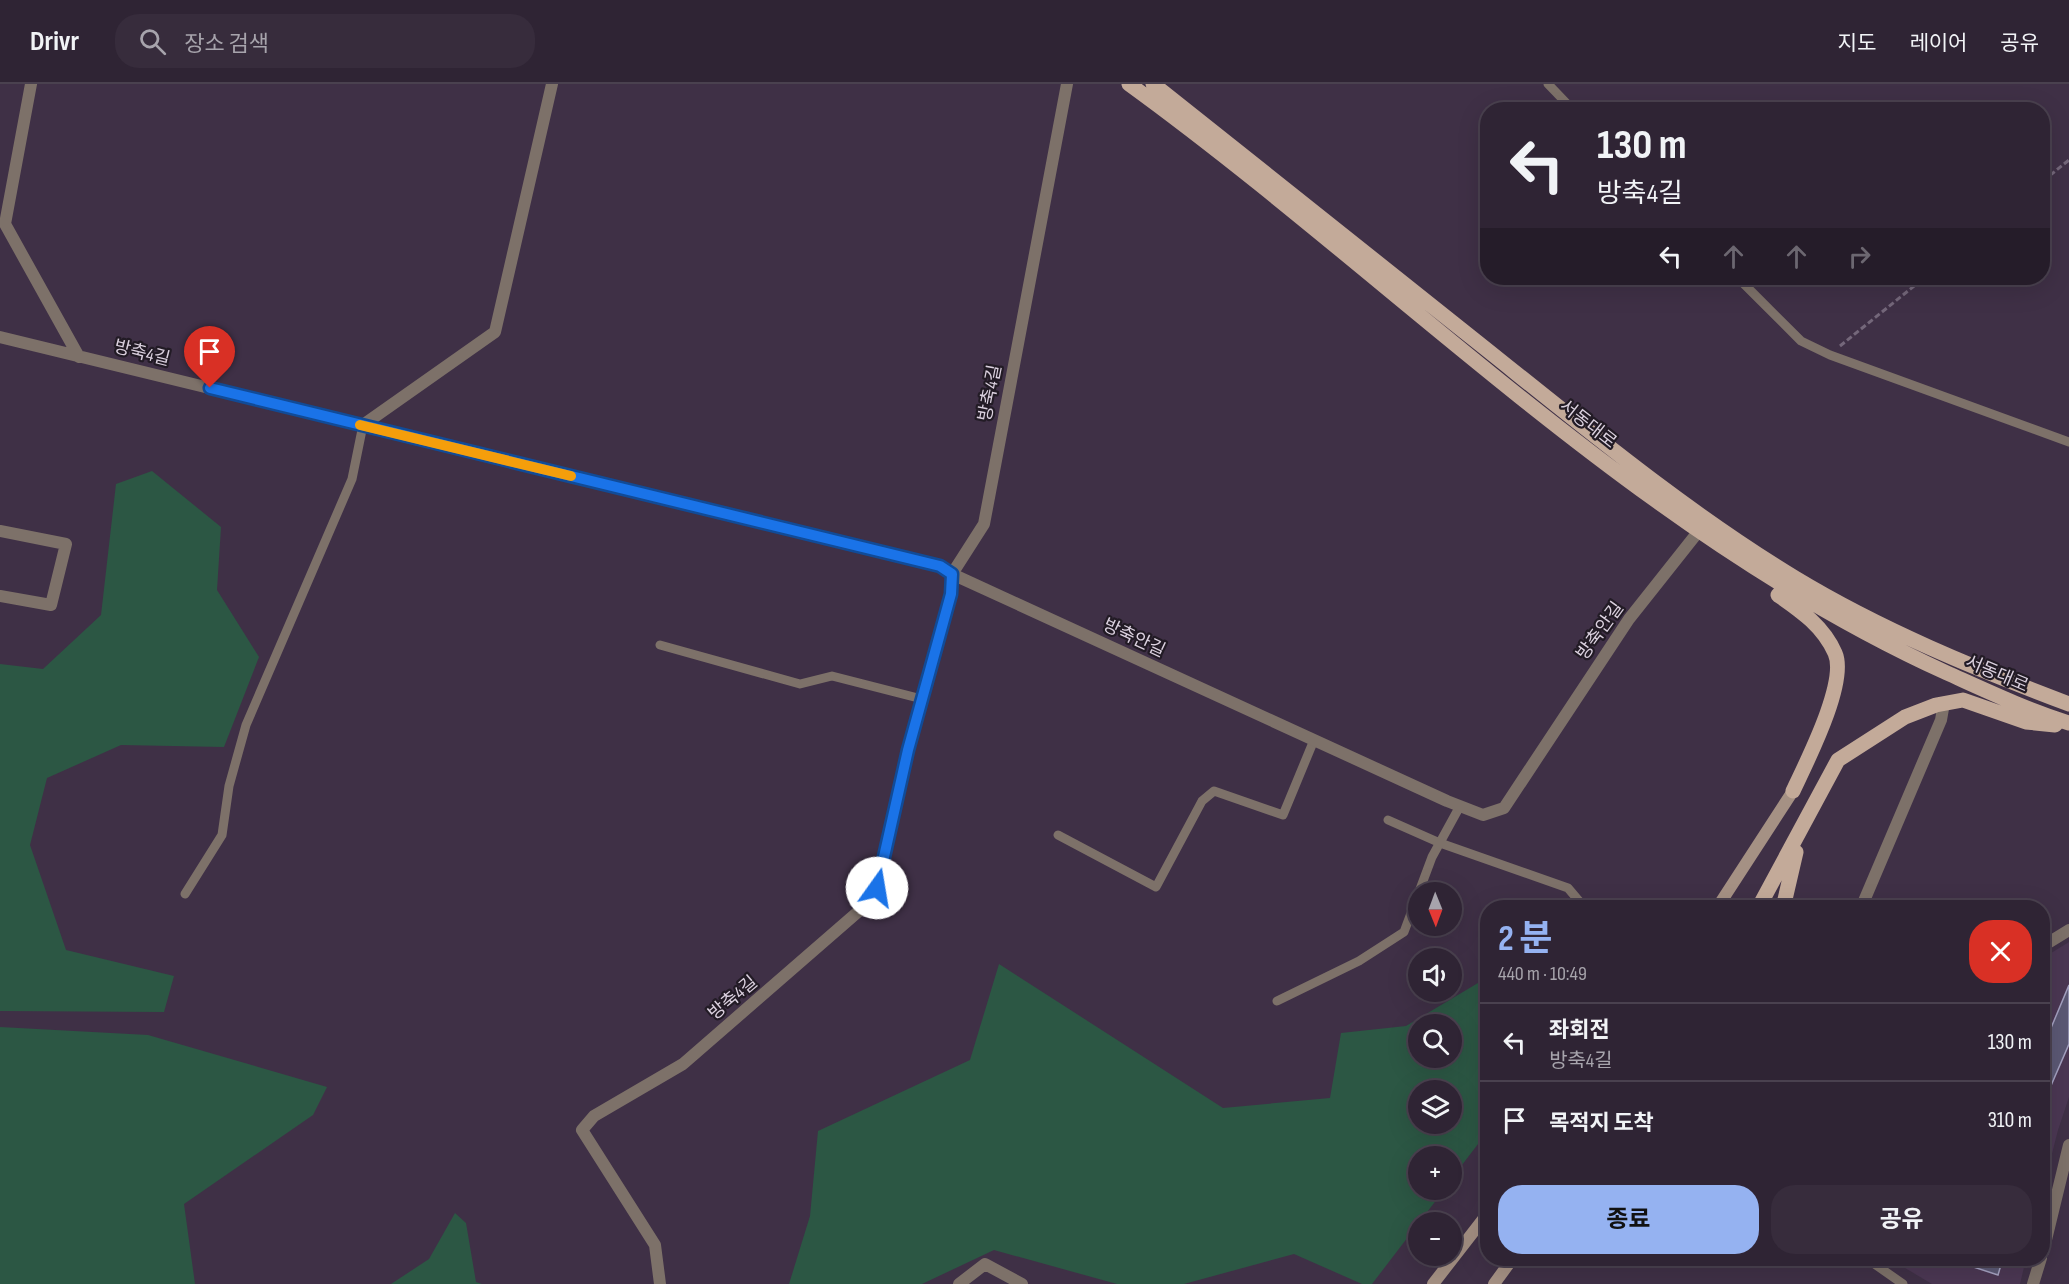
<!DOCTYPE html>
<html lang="ko">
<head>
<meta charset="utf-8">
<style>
  body { margin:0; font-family:"Sofia Sans Condensed","Noto Sans KR",sans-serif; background:#372c3c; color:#f1f3f6; height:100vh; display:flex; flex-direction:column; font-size:22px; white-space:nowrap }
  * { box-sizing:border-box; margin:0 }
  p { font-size:20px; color:#a7a4ac }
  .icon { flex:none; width:33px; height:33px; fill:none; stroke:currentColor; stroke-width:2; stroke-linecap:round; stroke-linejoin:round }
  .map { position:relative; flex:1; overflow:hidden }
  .panel { position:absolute; left:1480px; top:816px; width:570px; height:366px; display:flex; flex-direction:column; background:#2f2434; border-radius:24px; box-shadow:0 6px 24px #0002,0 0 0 2px #4a414f }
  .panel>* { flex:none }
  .banner { position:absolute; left:1480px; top:18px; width:570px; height:183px; border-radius:24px; box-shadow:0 6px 24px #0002,0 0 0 2px #4a414f; background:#2f2434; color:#f1f3f6; overflow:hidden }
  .needle { width:39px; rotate:179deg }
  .fabs { position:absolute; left:1408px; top:798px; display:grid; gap:12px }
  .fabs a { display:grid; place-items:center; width:54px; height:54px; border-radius:50%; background:#2f2434; box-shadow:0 6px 24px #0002,0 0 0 2px #4a414f; font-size:30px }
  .pin { position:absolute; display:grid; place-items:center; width:51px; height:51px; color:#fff; margin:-62px -26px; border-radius:50% 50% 50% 0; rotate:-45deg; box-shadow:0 0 6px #0007 }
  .pin .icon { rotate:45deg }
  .me { position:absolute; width:66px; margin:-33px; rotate:13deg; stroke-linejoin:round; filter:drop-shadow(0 0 4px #0008) }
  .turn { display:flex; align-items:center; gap:21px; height:126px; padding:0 18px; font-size:27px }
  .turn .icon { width:78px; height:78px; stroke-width:2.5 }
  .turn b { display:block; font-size:42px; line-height:51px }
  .lanes { display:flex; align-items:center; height:57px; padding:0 18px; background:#0003; justify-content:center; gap:30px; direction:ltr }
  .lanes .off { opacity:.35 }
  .round { display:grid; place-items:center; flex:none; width:63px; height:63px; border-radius:24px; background:#372c3c }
  .overview { display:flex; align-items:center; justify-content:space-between; height:102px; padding:0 18px }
  h1 { font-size:36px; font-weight:700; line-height:45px; color:#95b2f1 }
  .primary-button { display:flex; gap:12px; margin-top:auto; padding:12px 18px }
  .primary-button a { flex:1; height:69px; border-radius:24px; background:#95b2f1; color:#111; font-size:24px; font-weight:700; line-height:69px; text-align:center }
  .primary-button a+a { background:#372c3c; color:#f1f3f6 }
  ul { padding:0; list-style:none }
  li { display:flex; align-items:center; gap:18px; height:78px; padding:0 18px; border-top:2px solid #4a414f }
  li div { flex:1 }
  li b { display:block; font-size:22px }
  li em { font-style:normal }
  header { display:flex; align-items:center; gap:36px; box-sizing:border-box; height:84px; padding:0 30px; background:#2f2434; border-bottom:2px solid #4a414f }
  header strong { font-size:28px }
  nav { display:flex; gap:33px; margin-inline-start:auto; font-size:21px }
  .search { width:420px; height:54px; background:#372c3c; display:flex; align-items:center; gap:15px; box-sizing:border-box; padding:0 21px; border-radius:24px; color:#a7a4ac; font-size:22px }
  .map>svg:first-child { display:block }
  .built { fill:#4b3753 }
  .green { fill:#2c5744; fill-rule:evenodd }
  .building { fill:#5b5874; stroke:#a4a1c0; stroke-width:1.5 }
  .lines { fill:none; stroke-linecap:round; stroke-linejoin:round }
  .path { stroke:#74677a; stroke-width:3; stroke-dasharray:6 3; stroke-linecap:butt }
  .lane { stroke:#7d7169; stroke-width:9 }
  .street { stroke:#7d7169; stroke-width:12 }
  .secondary { stroke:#a59184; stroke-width:12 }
  .primary { stroke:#c3aa99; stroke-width:15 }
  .route-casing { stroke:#114b97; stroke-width:15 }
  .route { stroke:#1a73e8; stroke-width:10 }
  .slow { stroke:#f59e0b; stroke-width:10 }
  .labels { text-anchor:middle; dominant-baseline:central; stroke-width:4.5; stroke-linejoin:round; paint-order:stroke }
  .street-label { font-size:18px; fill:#dbd1df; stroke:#221b25 }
</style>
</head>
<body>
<header>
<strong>Drivr</strong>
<div class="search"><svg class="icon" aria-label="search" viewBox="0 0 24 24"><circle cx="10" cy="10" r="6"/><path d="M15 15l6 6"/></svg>장소 검색</div>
<nav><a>지도</a><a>레이어</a><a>공유</a></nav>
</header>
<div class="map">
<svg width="2069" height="1200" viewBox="0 0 2069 1200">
  <rect width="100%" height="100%" fill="#3f3046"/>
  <!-- built -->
  <path class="built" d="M2069,858V1013L2058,1046L2043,1105V874Z
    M1890,1175H2026L2020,1200H1932Z"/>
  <!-- green -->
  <path class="green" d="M152,387L221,443L217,506L259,573L224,663L121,661L47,694L30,761L66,866L174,892L164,928L0,927V580L43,585L101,531L116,400Z
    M999,880L1223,1024L1330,1014L1341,949L1406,942L1488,893V1047L1452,1094V1072H1419V1106H1444L1372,1200H1362L1294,1170L1184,1200H1117L994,1166L922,1200H789L810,1132L818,1047L970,976ZM1419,940H1452V974H1419ZM1419,1006H1452V1040H1419Z
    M0,943L148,951L327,1003L313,1031L184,1120L195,1200H0Z
    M455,1129L466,1139L476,1198L482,1200H391L429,1175Z"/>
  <!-- building -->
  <path class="building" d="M2069,901V960L2043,1020V963Z
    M1956,1174H2003L1998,1191L1955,1177Z"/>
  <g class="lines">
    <!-- path -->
    <path class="path" d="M2043,97L2069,76
      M1840,262L1924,194"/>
    <!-- lane -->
    <path class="lane" d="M1548,0L1573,26
      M1738,194L1801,257L1830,271L2069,358
      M660,561L800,600L832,592L922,615
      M1388,736L1440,759L1568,804L1579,817L1577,824
      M1058,751L1156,803L1202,717L1214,707L1283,731L1314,656
      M185,810L222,751L229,702L246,641L352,395L363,341
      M1277,917L1359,877L1404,848L1432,773L1460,722
      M1866,1174L1903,1200"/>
    <!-- street -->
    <path class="street" d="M31,0L5,140L79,273
      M0,253L940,482L952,490L1447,717L1483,731L1504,724L1629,535L1698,448
      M363,341L495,248L552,0
      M0,447L66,460L51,521L0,512
      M1861,824L1941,636L1944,619
      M2043,862L2069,846
      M2043,1168L2069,1061
      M660,1200L655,1161L582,1046L594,1032L683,980L867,820L877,803L908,666L951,510L952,490L984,440L1067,0
      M959,1200L985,1180L1022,1200
      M2033,1200L2041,1174"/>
    <!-- secondary -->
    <path class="secondary" d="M1717,824L1793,707
      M1433,1200L1488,1129
      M1494,1200L1513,1174"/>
    <!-- primary -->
    <path class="primary" d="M1129,0C1400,197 1638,449 1947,589C1987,607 2027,626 2069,639
      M1153,0C1264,88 1375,176 1486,265C1586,345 1685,427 1795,494C1881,546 1976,585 2069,620
      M1778,511C1801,527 1823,542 1835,569C1848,598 1806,679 1793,707
      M1761,819L1838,676L1905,633L1936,621L1963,616L2026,638L2055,641
      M1783,824L1796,768"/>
  </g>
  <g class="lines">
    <defs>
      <path id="route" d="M210,304L940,482L952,490L951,510L908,666L877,804"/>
    </defs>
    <!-- route casing -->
    <use href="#route" class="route-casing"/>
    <!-- route -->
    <use href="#route" class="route"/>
    <!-- slow -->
    <path class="slow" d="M360,341L571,392"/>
  </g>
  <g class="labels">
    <!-- street labels -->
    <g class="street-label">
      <text transform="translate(142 269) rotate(14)">방축4길</text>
      <text transform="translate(990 309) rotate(-79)">방축4길</text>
      <text transform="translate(1588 340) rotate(38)">서동대로</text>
      <text transform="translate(1600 547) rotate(-54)">방축안길</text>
      <text transform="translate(1134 554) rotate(25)">방축안길</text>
      <text transform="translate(1997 590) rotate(23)">서동대로</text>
      <text transform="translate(733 914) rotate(-40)">방축4길</text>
    </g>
  </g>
</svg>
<div class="fabs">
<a><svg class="needle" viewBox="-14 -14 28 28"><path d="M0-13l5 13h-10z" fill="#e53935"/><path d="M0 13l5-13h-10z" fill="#a7a4ac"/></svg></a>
<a><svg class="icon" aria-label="sound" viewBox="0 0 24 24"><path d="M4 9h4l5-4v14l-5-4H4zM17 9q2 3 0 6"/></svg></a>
<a><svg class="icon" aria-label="search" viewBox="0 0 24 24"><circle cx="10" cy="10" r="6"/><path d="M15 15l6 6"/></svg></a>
<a><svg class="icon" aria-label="layers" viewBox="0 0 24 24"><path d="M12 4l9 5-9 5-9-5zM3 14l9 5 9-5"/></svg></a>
<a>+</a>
<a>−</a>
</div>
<div class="pin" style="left:210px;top:304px;background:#d93025"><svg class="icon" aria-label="arrive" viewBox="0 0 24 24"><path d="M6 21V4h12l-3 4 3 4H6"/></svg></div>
<svg class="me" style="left:877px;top:804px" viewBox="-20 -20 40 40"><circle r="19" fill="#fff"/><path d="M0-13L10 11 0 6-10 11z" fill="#1a73e8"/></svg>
<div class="banner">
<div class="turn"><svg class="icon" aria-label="left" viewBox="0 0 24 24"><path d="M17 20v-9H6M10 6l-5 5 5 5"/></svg><div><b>130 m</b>방축4길</div></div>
<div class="lanes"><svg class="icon" aria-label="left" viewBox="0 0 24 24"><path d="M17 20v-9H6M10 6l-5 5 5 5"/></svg><svg class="icon off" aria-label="ahead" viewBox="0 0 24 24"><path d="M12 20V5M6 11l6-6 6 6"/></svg><svg class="icon off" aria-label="ahead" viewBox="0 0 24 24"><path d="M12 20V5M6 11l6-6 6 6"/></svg><svg class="icon off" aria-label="right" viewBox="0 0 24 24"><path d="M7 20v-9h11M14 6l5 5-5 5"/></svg></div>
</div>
<section class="panel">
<div class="overview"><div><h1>2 분</h1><p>440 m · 10:49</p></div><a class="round" style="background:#d93025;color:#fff"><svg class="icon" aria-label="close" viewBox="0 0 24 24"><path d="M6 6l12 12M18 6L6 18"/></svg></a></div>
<ul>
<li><svg class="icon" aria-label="left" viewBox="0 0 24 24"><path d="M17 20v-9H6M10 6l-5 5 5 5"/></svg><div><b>좌회전</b><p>방축4길</p></div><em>130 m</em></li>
<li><svg class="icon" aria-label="arrive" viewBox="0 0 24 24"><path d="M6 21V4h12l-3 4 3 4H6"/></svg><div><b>목적지 도착</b></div><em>310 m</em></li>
</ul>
<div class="primary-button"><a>종료</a><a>공유</a></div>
</section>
</div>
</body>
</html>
